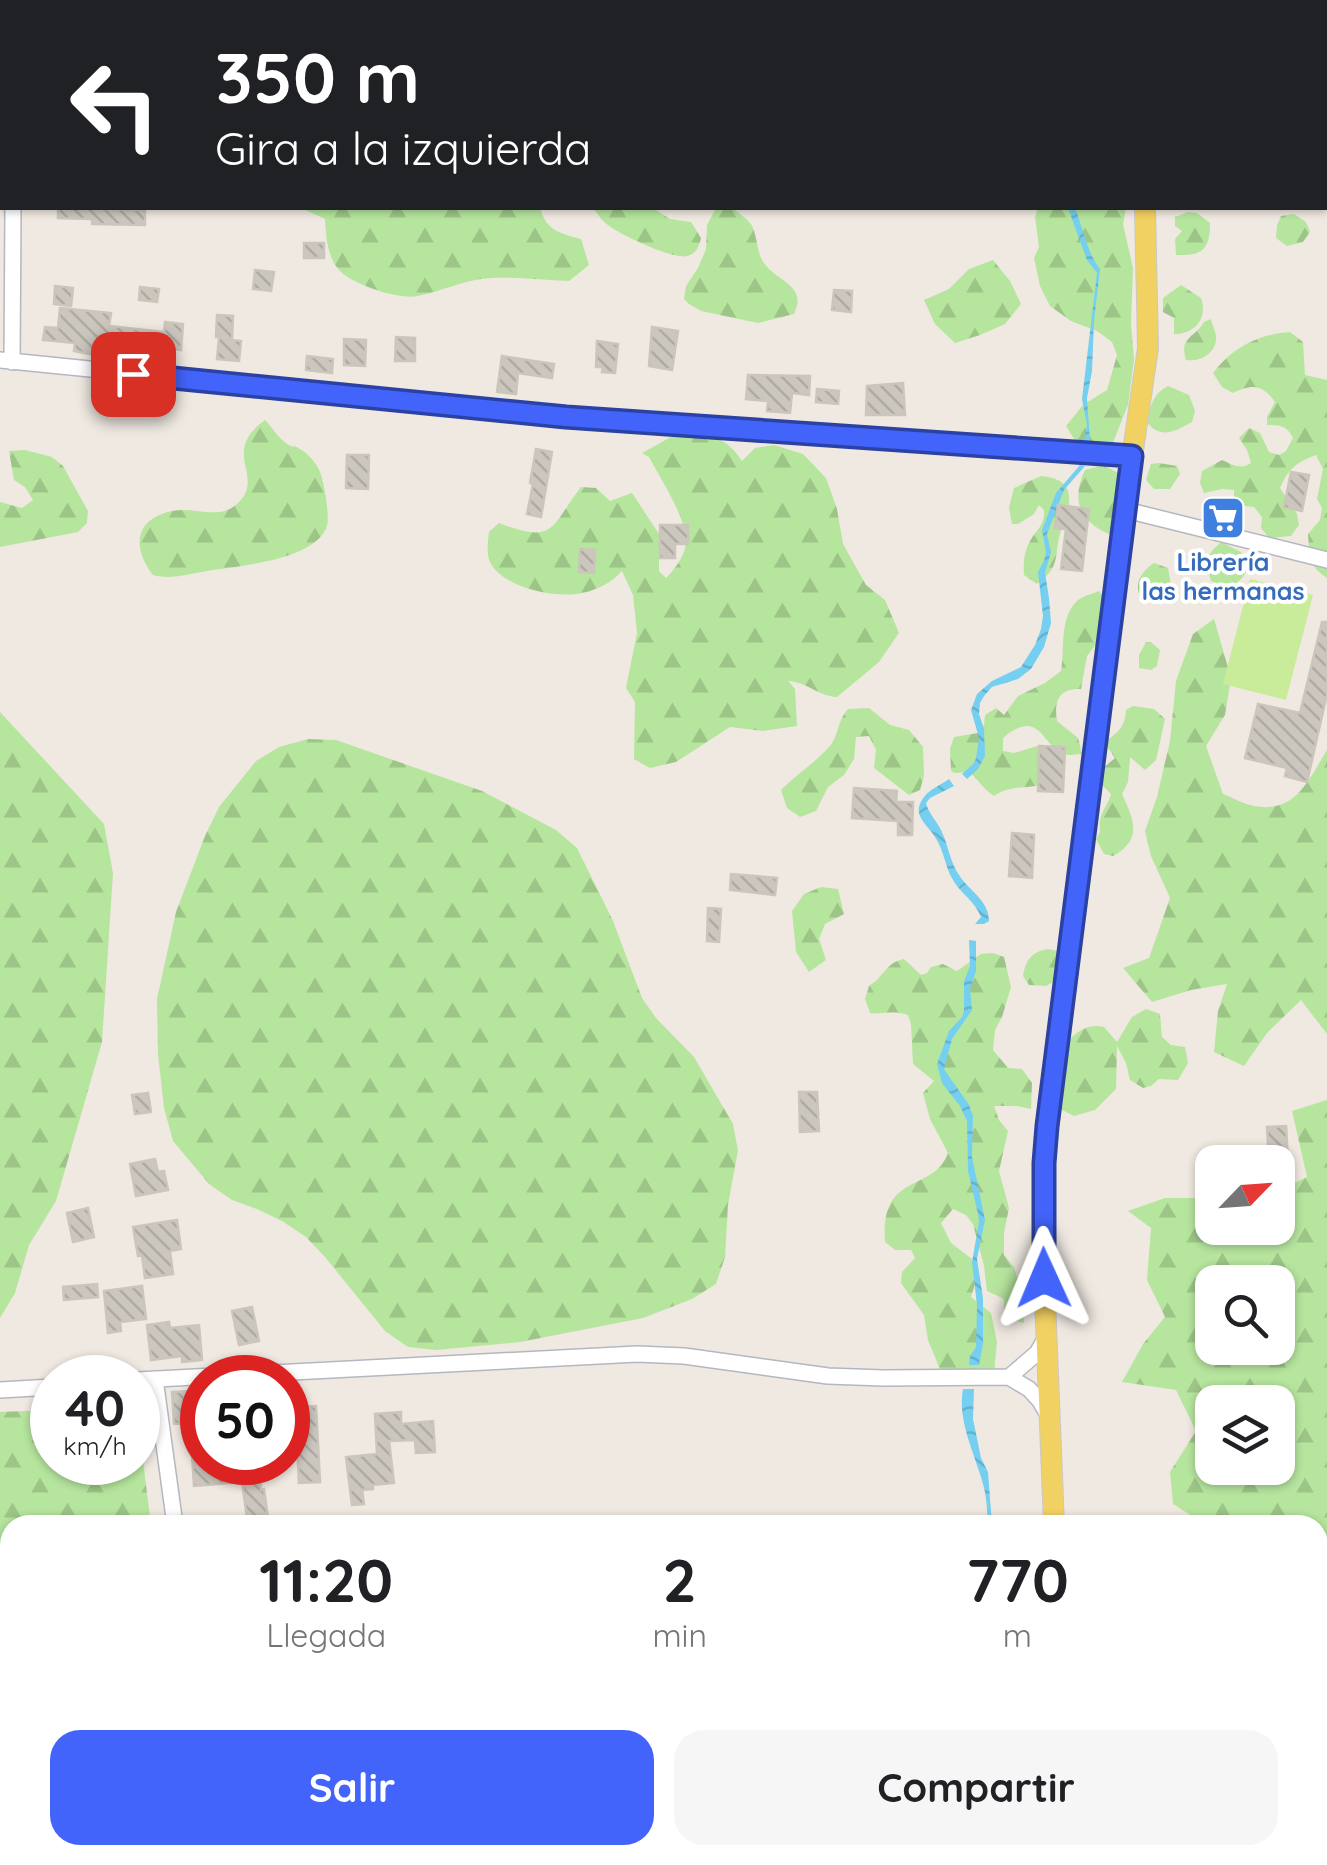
<!DOCTYPE html>
<html lang="es">
<head>
<meta charset="utf-8">
<style>
  body { margin:0; font-family:Quicksand,sans-serif; background:#f6f6f6; color:#202124; height:100vh; display:flex; flex-direction:column; font-size:38px; white-space:nowrap }
  * { box-sizing:border-box; margin:0 }
  p { font-size:32px; color:#757577 }
  .icon { flex:none; width:55px; height:55px; fill:none; stroke:currentColor; stroke-width:2; stroke-linecap:round; stroke-linejoin:round }
  .map { position:relative; flex:1; overflow:hidden }
  .details { position:absolute; left:0px; top:1515px; width:1328px; height:350px; display:flex; flex-direction:column; background:#fff; border-radius:30px 30px 0 0; box-shadow:0 2px 8px #0004 }
  .details>* { flex:none }
  .banner { position:absolute; left:0px; top:0px; width:1328px; height:210px; box-shadow:0 2px 8px #0004; background:#202124; color:#fff; overflow:hidden }
  .needle { width:65px; rotate:65deg }
  .tools { position:absolute; left:1195px; top:1145px; display:grid; gap:20px }
  .tools a { display:grid; place-items:center; width:100px; height:100px; border-radius:20px; background:#fff; box-shadow:0 2px 8px #0004; font-size:50px }
  .speed { position:absolute; left:30px; top:1355px; display:flex; gap:20px; font-size:50px; font-weight:700; text-align:center }
  .speed>* { display:grid; place-content:center; width:130px; height:130px; border-radius:50%; background:#fff; box-shadow:0 2px 8px #0004; line-height:1 }
  .speed small { font-size:25px; font-weight:400 }
  .speed .limit { border:15px solid #d22; background:#fff; color:#111 }
  .pin { position:absolute; display:grid; place-items:center; width:85px; height:85px; color:#fff; margin:-42px; border-radius:20px; box-shadow:0 5px 15px #0006 }
  .me { position:absolute; width:110px; margin:-55px; rotate:359deg; stroke-linejoin:round; filter:drop-shadow(0 0 8px #0008) }
  .turn { display:flex; align-items:center; gap:35px; height:210px; padding:0 50px; font-size:45px }
  .turn .icon { width:130px; height:130px; stroke-width:2.5 }
  .turn b { display:block; font-size:70px; line-height:85px }
  .eta { display:flex; justify-content:space-evenly; align-items:center; height:170px; text-align:center }
  .eta b { font-size:60px; font-weight:700; line-height:70px }
  .primary-button { display:flex; gap:20px; margin-top:auto; padding:20px 50px }
  .primary-button a { flex:1; height:115px; border-radius:30px; background:#4264fb; color:#fff; font-size:40px; font-weight:700; line-height:115px; text-align:center }
  .primary-button a+a { background:#f6f6f6; color:#202124 }
  .map>svg:first-child { display:block }
  .forest { fill:url(#forest-firs); fill-rule:evenodd }
  .pitch { fill:#c9ec9a }
  .water { fill:url(#water-waves) }
  .building { fill:url(#building-back-hatch); stroke:#cbc5ba; stroke-width:2.5 }
  .lines { fill:none; stroke-linecap:round; stroke-linejoin:round }
  .minor-casing { stroke:#b4b7c1; stroke-width:18 }
  .major-casing { stroke:#c9c9c9; stroke-width:22 }
  .minor { stroke:#fff; stroke-width:15 }
  .major { stroke:#f2d163; stroke-width:20 }
  .route-casing { stroke:#2b41a3; stroke-width:25 }
  .route { stroke:#4264fb; stroke-width:18 }
  .labels { text-anchor:middle; dominant-baseline:central; stroke-width:8; stroke-linejoin:round; paint-order:stroke }
  .shop-label { font-size:25px; font-weight:bold; fill:#366cbe; stroke:#fff }
</style>
</head>
<body>
<div class="map">
<svg width="1327" height="1865" viewBox="0 0 1327 1865">
  <defs>
    <pattern id="forest-firs" width="22" height="20" patternUnits="userSpaceOnUse" patternTransform="scale(2.5)"><rect width="22" height="20" fill="#b6e59e"/><path d="M5 1l3.5 6h-7zM16 11l3.5 6h-7z" fill="#9dc588"/></pattern>
    <pattern id="water-waves" width="16" height="10" patternUnits="userSpaceOnUse" patternTransform="scale(2.5)"><rect width="16" height="10" fill="#75cff0"/><path d="M0 5q4-4 8 0t8 0" fill="none" stroke="#66b2ce"/></pattern>
    <pattern id="building-back-hatch" width="6" height="6" patternUnits="userSpaceOnUse" patternTransform="scale(2.5)"><rect width="6" height="6" fill="#cbc7bf"/><path d="M-1 5l2 2M0 0l6 6M5-1l2 2" fill="none" stroke="#afaba4"/></pattern>
  </defs>
  <rect width="100%" height="100%" fill="#efe9e1"/>
  <!-- forest -->
  <path class="forest" d="M69,0H451L455,2H71Z
    M301,208H540C547,231 559,233 581,239L589,265L569,281C544,280 518,277 492,278C466,279 443,291 418,296C399,300 353,285 339,270C327,256 326,236 325,219Z
    M593,208H653L670,219L691,222L701,238C699,247 696,254 687,256C673,260 613,232 603,221C600,218 596,211 593,208Z
    M716,208H733C739,213 746,218 751,224C758,236 756,252 764,263C777,282 808,285 794,314L758,323L701,311L689,304L684,299L686,286L698,268L706,249L707,225Z
    M1038,208H1126L1123,224L1133,268L1131,323L1134,359L1128,405L1110,450H1081L1066,426L1083,405L1107,390L1117,355L1112,342L1097,331L1071,321L1050,306L1040,286L1034,258L1039,247L1035,217Z
    M1188,212L1197,213L1210,223C1210,250 1202,256 1176,255L1175,239L1182,231L1175,226V217Z
    M1294,214L1306,222L1310,232L1303,242L1287,246L1276,238L1277,225L1281,216Z
    M993,260L1010,281L1021,304L1005,324L980,335L955,343L935,324L924,300L949,289L969,269Z
    M1181,285L1201,298C1208,318 1195,334 1174,334V318L1163,312V298Z
    M1211,319C1212,325 1215,330 1216,336C1217,353 1201,362 1186,360C1179,336 1194,339 1204,322Z
    M1290,332L1303,342L1305,375L1327,380V578C1307,564 1310,557 1308,534L1320,520L1322,508L1317,499L1323,469L1316,455C1298,461 1287,470 1280,488L1297,514L1299,525L1291,536L1269,538L1261,528L1262,517L1254,507L1234,505V490L1222,489L1204,493L1200,483L1202,471L1222,460C1233,465 1241,470 1251,463L1247,450L1239,438L1249,428L1260,433L1269,452L1279,455L1286,451L1293,438C1287,426 1281,425 1267,425V417L1275,402C1262,384 1252,384 1233,393L1222,387L1213,373C1232,348 1258,334 1290,332Z
    M1168,386L1189,395L1195,411L1192,422C1176,431 1160,440 1147,422C1150,407 1153,393 1168,386Z
    M265,420C272,427 278,438 286,443C295,450 291,443 300,449C308,453 317,464 320,472C324,482 330,516 327,526C315,561 237,566 207,571C188,574 172,580 153,575C132,548 134,519 172,511C196,506 220,522 239,502C265,476 220,452 265,420Z
    M694,431C717,437 729,441 742,461L755,448L774,445L803,454L826,478L837,509L843,544L866,585L885,600L899,633L879,662L837,697C818,696 807,682 788,681L795,689L797,726L763,731L730,727L676,762L650,768L634,759L635,702L626,688L637,633L633,595L622,571C612,582 598,590 582,593C556,599 503,588 490,562C486,553 488,541 489,532L499,523C556,545 550,527 581,487L596,488L610,501L632,493L659,534V571L666,578C675,569 684,557 686,544C689,522 660,478 649,457L642,453L678,433Z
    M25,450L52,457L63,466L88,511L87,523L78,532L0,547V502L22,508L33,500L25,487L14,480L9,451Z
    M1159,463L1177,466L1180,474L1170,489H1154L1146,480L1151,464Z
    M1103,465L1122,475L1116,528L1109,534C1079,521 1071,500 1085,470Z
    M1041,476C1077,479 1072,502 1062,528C1052,554 1064,564 1037,584L1024,575C1023,563 1024,552 1030,541C1037,529 1045,525 1044,510L1039,505L1034,514L1018,524H1012L1009,507L1014,488Z
    M1221,542L1241,552L1247,571C1235,589 1230,587 1211,581C1205,559 1204,558 1221,542Z
    M1154,563L1168,568L1171,585L1163,597L1154,599L1140,597C1134,582 1142,571 1154,563Z
    M1099,591L1108,602L1109,622L1098,642L1087,656L1081,689C1058,688 1054,702 1057,721L1078,738L1082,754C1076,754 1070,756 1065,754C1041,747 1041,706 1003,738V751L1014,753L1037,746L1048,755L1047,782C1029,791 1013,783 994,796C983,789 979,780 969,772L955,773L951,771L950,749L954,737L978,733L984,725L985,715L996,708L1004,715L1018,696L1045,683L1061,671C1065,650 1059,618 1077,601C1082,596 1092,594 1099,591Z
    M1214,619L1231,678L1225,715L1206,746L1223,794C1233,798 1244,804 1254,806C1296,814 1309,779 1327,750V1034L1301,1000L1267,1033L1244,1066L1214,1052L1218,1011L1227,984L1191,990L1152,1002L1123,968L1149,958L1170,898L1151,856L1145,831L1157,797L1170,741L1176,681L1193,634Z
    M1146,642H1151L1160,650L1157,666L1151,670L1139,668V655Z
    M1133,706L1154,709L1165,719L1156,760L1145,770L1130,757L1128,782L1122,794C1134,820 1143,839 1113,856L1104,854L1096,839C1102,831 1099,829 1100,820C1102,810 1109,803 1111,794L1101,784L1102,769L1115,758L1104,742C1118,733 1125,727 1126,710Z
    M869,708L890,725L909,730L923,747L924,776L920,790L909,795L874,768L876,750L869,736L856,737L854,759L844,775L828,787L816,811L800,817L787,808L781,790C797,774 816,762 830,746C839,734 837,721 848,709Z
    M0,712L104,824L113,873L102,1042L56,1201L29,1245L15,1293L0,1318Z
    M308,739L336,740L482,791L556,830L577,848L613,921L642,998L656,1018L694,1057L733,1124L738,1150L728,1205L725,1257L716,1284L692,1299L643,1318L520,1342L436,1350L408,1347L385,1331L325,1257L306,1237L282,1221L257,1209L232,1200L209,1184L173,1141L164,1108L158,1054L157,999L176,912L205,836L219,807L256,761L279,747Z
    M821,887L838,889L844,914L825,924L819,939L826,960L809,972L796,952L792,911L804,894Z
    M1048,949L1058,951L1062,956L1058,979L1046,986L1029,985L1023,976C1026,960 1031,952 1048,949Z
    M993,953L1004,957L1011,987L1002,1017L995,1030L993,1050L1008,1068L1022,1069L1032,1083L1031,1109L1017,1106H994L999,1120L1008,1131L999,1171L1009,1208L1004,1233V1255L1014,1267L1021,1291L1024,1323L1005,1318L1004,1299L987,1291L984,1266L973,1224L966,1215L953,1209L941,1223L951,1243L972,1259L977,1278L971,1297L991,1313L997,1342L994,1372L950,1384L939,1367L928,1340L924,1315L901,1283L902,1272L915,1258L911,1250H895L885,1242C880,1170 933,1194 948,1153L930,1119L923,1093L934,1081L913,1064L911,1024L908,1015C894,1010 884,1014 870,1013L865,999L869,986C885,976 885,963 904,959L921,975L927,973L931,967L943,964L957,971L981,954Z
    M1146,1009L1160,1014L1162,1037L1171,1045L1185,1047L1188,1063L1178,1080L1159,1079L1151,1086L1143,1088L1130,1080L1126,1063L1117,1046L1116,1089L1095,1110L1074,1116L1054,1106L1058,1052C1071,1038 1083,1022 1104,1027L1117,1042L1132,1017Z
    M1327,1100V1613L1318,1618V1525H1206L1173,1504L1170,1472L1196,1431L1176,1390L1122,1382L1143,1344L1165,1317L1147,1280L1151,1228L1128,1211L1165,1198H1212V1228H1278V1191L1307,1177L1292,1111ZM1212,1282H1278V1348H1212ZM1212,1402H1278V1468H1212Z
    M52,1410V1462H138V1420L151,1525H10V1855H195L197,1865H0V1412Z
    M1318,1814L1323,1865H1262L1267,1855H1318Z"/>
  <!-- pitch -->
  <path class="pitch" d="M1250,579L1313,595L1286,700L1223,684Z"/>
  <!-- water -->
  <path class="water" d="M1068,208H1075C1083,228 1087,253 1100,269L1094,321L1092,371L1087,398L1090,441H1084L1087,425L1082,399L1097,273L1087,260Z
    M1080,465L1085,466L1064,490L1047,534L1051,552L1045,573L1049,598L1051,623L1044,647L1031,669L1018,679L992,687L984,696L980,703L979,714L984,729L985,756L978,769L967,779L962,774L974,763L976,758L979,738L971,710L977,694L992,681L1021,667L1035,645L1041,629L1043,616L1038,572L1044,561L1046,552L1042,530L1056,493Z
    M949,779L954,786L930,798L926,803C929,814 936,820 941,830C948,844 950,862 959,875C969,891 989,900 989,921L984,924H975L981,917C975,901 961,894 953,880C945,867 944,850 935,837C929,827 914,816 920,804C926,790 938,787 949,779Z
    M969,940L976,941V971L970,989L972,1010L952,1039L944,1069L969,1105L973,1116L972,1157L985,1220L977,1259L983,1298V1344L979,1365H969L970,1356L976,1347L977,1305L972,1262L979,1222L978,1214L968,1171L967,1121L960,1106L942,1083L937,1064L949,1031L962,1017L964,1011V981L970,966Z
    M963,1389H974L973,1419L981,1458L988,1472L992,1525H988C987,1511 987,1498 983,1484C975,1454 957,1421 963,1389Z"/>
  <!-- building -->
  <path class="building" d="M58,208L145,210V225L92,224V219L58,218Z
    M304,243H324V258H304Z
    M255,270L274,272L271,291L253,289Z
    M55,286L73,288L71,306L54,304Z
    M140,287L159,289L157,302L139,300Z
    M834,290L852,291L851,312L832,310Z
    M60,308L111,313L109,326L164,332L165,322L183,324L181,350L108,340L96,341L94,355L74,351L75,343L43,340L45,327L58,328Z
    M217,315L233,316L232,340L241,341L239,361L217,359L219,337H216Z
    M652,327L678,331L672,370L649,366Z
    M396,337L415,338V361H395Z
    M344,339L366,340L365,366L344,365Z
    M597,341L618,344L615,373L602,372L603,367H596Z
    M307,356L333,359L332,373L306,370Z
    M502,356L554,364L552,378L518,373L516,394L497,392Z
    M748,375L810,376L809,395L792,393L790,413L767,411L768,401L746,399Z
    M903,383L905,415H866L867,386Z
    M817,389L839,391L838,404L816,402Z
    M536,449L552,452L541,517L527,514L533,484L530,483Z
    M347,455H369L368,489L346,488Z
    M1291,472L1309,475L1302,511L1284,507Z
    M1058,505L1089,509L1082,571L1061,569L1066,529L1055,528Z
    M660,525H688V544H675V558H660Z
    M580,549L595,550L594,573L579,572Z
    M1322,622H1327V694L1307,782L1285,776L1287,768L1245,758L1258,704L1300,713Z
    M1039,746L1065,747L1063,792L1038,791Z
    M854,788L897,791L896,802H913L912,835H898V821L852,818Z
    M1012,833L1034,835L1032,878L1009,876Z
    M731,874L777,878L775,895L730,890Z
    M708,908L721,909L719,942L707,941Z
    M799,1092H817L819,1131L800,1132Z
    M148,1093L151,1112L135,1114L132,1095Z
    M1286,1126L1288,1159L1269,1161L1267,1127Z
    M155,1159L158,1172L164,1171L168,1190L136,1196L130,1164Z
    M88,1208L94,1237L73,1242L67,1213Z
    M177,1220L181,1249L170,1251L173,1274L145,1278L142,1255L138,1256L133,1227Z
    M97,1284L98,1297L64,1300L63,1287Z
    M142,1286L146,1319L120,1322L121,1331L108,1333L104,1291Z
    M252,1307L259,1341L239,1345L232,1311Z
    M169,1322L170,1328L199,1325L202,1360L182,1362V1356L151,1360L147,1325Z
    M193,1391L195,1416H202V1462H228V1465L258,1462L261,1490L264,1489L269,1525H248L242,1482L194,1486L190,1423L174,1424L172,1392Z
    M316,1406L320,1482L299,1483L295,1407Z
    M401,1412V1424L433,1421L435,1452L416,1453L415,1440L389,1441L394,1483L373,1485V1489L362,1490L364,1504L352,1505L346,1457L377,1454L375,1414Z"/>
  <g class="lines">
    <defs>
      <path id="minor" d="M22,2V0
        M0,75H2
        M0,360L566,417L1132,457
        M12,362L13,208
        M1126,510L1327,560
        M1009,1377L1037,1353L1047,1336
        M155,1379L175,1525
        M138,1380L637,1354L684,1356L828,1376L883,1378L1009,1377L1029,1389L1040,1401L1048,1415
        M0,1390L52,1387
        M219,1855L220,1865"/>
      <path id="major" d="M1147,2V0
        M1054,1525L1043,1249L1044,1163L1132,457L1148,348L1145,208
        M1057,1855V1865"/>
    </defs>
    <!-- minor casing -->
    <use href="#minor" class="minor-casing"/>
    <!-- major casing -->
    <use href="#major" class="major-casing"/>
    <!-- minor -->
    <use href="#minor" class="minor"/>
    <!-- major -->
    <use href="#major" class="major"/>
  </g>
  <g class="lines">
    <defs>
      <path id="route" d="M133,374L566,417L1132,456L1047,1126L1044,1163V1278"/>
    </defs>
    <!-- route casing -->
    <use href="#route" class="route-casing"/>
    <!-- route -->
    <use href="#route" class="route"/>
  </g>
  <!-- icons -->
  <defs>
    <symbol id="supermarket-square" viewBox="-11 -11 22 22"><rect x="-9" y="-9" width="18" height="18" rx="4" fill="#3f7fe0" stroke="#fff"/><path d="M-6-5.5h2.5l.6 2H6L4.5 2H-2.5L-4.4-4H-6ZM-1.5 3.2a1.3 1.3 0 1 0 .1 0ZM3 3.2a1.3 1.3 0 1 0 .1 0Z" fill="#fff"/></symbol>
  </defs>
  <g fill-rule="evenodd">
    <use href="#supermarket-square" x="1198" y="493" width="50" height="50"/>
  </g>
  <g class="labels">
    <!-- shop labels -->
    <g class="shop-label">
      <text x="1223" y="561">Librería<tspan x="1223" dy="29">las hermanas</tspan></text>
    </g>
  </g>
</svg>
<div class="tools">
<a><svg class="needle" viewBox="-14 -14 28 28"><path d="M0-13l5 13h-10z" fill="#e53935"/><path d="M0 13l5-13h-10z" fill="#757577"/></svg></a>
<a><svg class="icon" aria-label="search" viewBox="0 0 24 24"><circle cx="10" cy="10" r="6"/><path d="M15 15l6 6"/></svg></a>
<a><svg class="icon" aria-label="layers" viewBox="0 0 24 24"><path d="M12 4l9 5-9 5-9-5zM3 14l9 5 9-5"/></svg></a>
</div>
<div class="speed"><div>40<small>km/h</small></div><div class="limit">50</div></div>
<div class="pin" style="left:133px;top:374px;background:#d93025"><svg class="icon" aria-label="arrive" viewBox="0 0 24 24"><path d="M6 21V4h12l-3 4 3 4H6"/></svg></div>
<svg class="me" style="left:1044px;top:1278px" viewBox="-20 -20 40 40"><path d="M0-17L14 15 0 8-14 15z" fill="#4264fb" stroke="#fff" stroke-width="4"/></svg>
<div class="banner">
<div class="turn"><svg class="icon" aria-label="left" viewBox="0 0 24 24"><path d="M17 20v-9H6M10 6l-5 5 5 5"/></svg><div><b>350 m</b>Gira a la izquierda</div></div>
</div>
<section class="details">
<div class="eta">
<div><b>11:20</b><p>Llegada</p></div>
<div><b>2</b><p>min</p></div>
<div><b>770</b><p>m</p></div>
</div>
<div class="primary-button"><a>Salir</a><a>Compartir</a></div>
</section>
</div>
</body>
</html>
